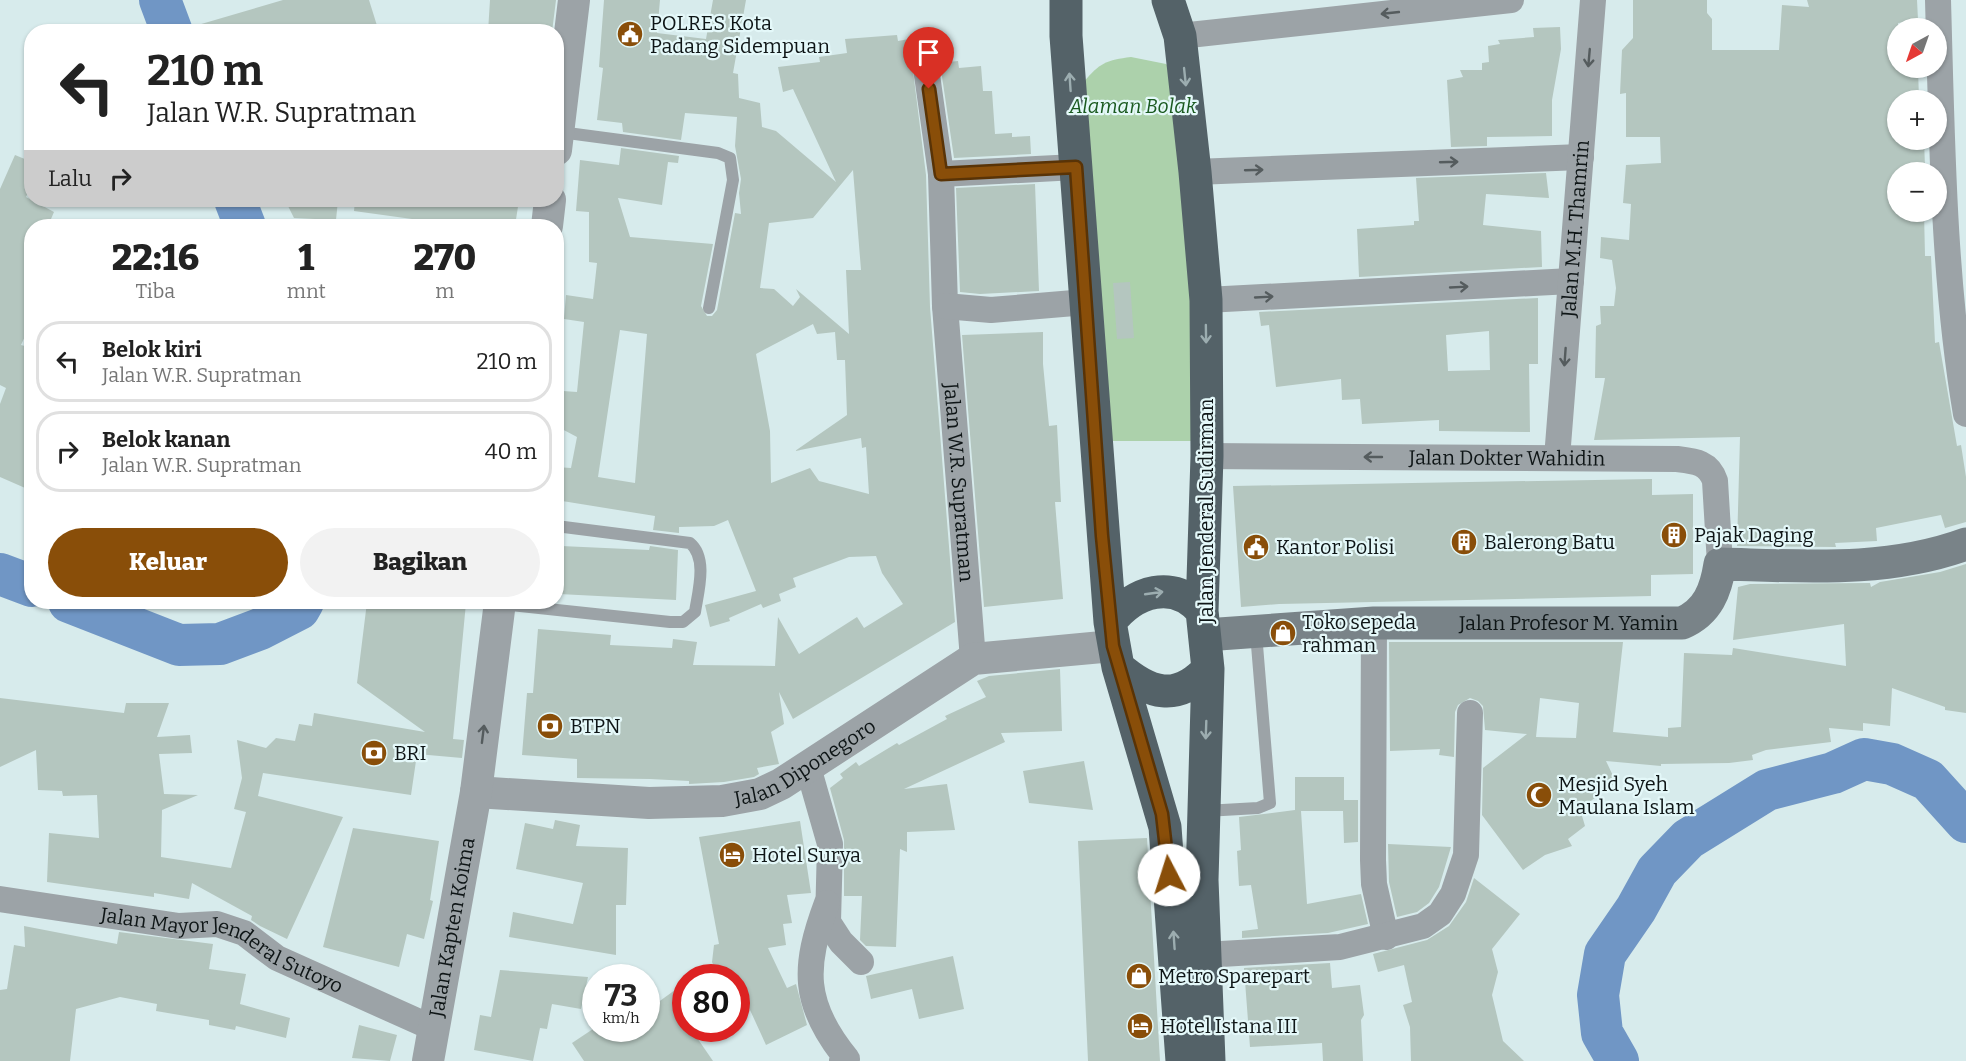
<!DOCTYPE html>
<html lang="id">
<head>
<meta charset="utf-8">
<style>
  body { margin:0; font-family:Bitter,serif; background:#f2f2f2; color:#222; height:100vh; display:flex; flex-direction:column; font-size:22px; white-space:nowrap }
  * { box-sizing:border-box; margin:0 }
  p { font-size:20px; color:#767676 }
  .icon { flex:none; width:33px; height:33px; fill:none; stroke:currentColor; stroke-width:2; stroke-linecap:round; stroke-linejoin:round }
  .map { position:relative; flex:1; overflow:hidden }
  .drawer { position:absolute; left:24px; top:219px; width:540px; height:390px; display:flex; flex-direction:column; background:#fff; border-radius:24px; box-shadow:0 2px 4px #0004 }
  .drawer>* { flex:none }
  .guide { position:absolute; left:24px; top:24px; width:540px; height:183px; border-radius:24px; box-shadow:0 2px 4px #0004; background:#fff; color:#222; overflow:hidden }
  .needle { width:39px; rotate:220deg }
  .buttons { position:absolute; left:1887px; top:18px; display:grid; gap:12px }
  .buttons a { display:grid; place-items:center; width:60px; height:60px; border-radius:50%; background:#fff; box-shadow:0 2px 4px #0004; font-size:30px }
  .speed { position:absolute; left:582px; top:964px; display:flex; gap:12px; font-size:30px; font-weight:700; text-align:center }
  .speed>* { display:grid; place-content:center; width:78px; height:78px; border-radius:50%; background:#fff; box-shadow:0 2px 4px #0004; line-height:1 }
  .speed small { font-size:15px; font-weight:400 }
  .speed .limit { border:9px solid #d22; background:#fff; color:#111 }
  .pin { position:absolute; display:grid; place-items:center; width:51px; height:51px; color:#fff; margin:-62px -26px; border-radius:50% 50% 50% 0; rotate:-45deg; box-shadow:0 0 6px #0007 }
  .pin .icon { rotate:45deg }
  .me { position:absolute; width:66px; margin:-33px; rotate:355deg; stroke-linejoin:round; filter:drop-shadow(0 0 4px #0008) }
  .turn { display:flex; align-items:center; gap:21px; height:126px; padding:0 24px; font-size:27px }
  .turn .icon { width:78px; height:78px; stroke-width:2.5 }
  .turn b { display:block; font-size:42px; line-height:51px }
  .then { display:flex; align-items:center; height:57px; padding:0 24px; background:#0003; gap:12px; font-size:22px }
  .eta { display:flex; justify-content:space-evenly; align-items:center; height:102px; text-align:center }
  .eta b { font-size:36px; font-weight:800; line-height:42px }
  .button { display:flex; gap:12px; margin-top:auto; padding:12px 24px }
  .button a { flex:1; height:69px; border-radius:36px; background:#894e09; color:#fff; font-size:24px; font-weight:800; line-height:69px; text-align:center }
  .button a+a { background:#f2f2f2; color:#222 }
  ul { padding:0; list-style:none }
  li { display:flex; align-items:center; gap:18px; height:81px; margin:0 12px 9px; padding:0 12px; border:3px solid #e0e0e0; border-radius:24px }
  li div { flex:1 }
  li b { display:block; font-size:22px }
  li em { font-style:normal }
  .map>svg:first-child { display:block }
  .green { fill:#acd1ab }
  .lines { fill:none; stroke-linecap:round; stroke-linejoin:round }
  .river { stroke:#7096c5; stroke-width:42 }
  .building { fill:#b4c6bf; fill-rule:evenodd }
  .service { stroke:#9ca3a7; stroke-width:12 }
  .minor { stroke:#9ca3a7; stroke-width:26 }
  .tertiary { stroke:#9ca3a7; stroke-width:32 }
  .secondary { stroke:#798388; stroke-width:33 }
  .trunk { stroke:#546268; stroke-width:33 }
  .oneway { stroke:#555c5e }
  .oneway2 { stroke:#9cadb0 }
  .route-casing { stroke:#593306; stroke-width:15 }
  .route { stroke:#894e09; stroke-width:10 }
  .labels { text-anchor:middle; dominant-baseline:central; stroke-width:4.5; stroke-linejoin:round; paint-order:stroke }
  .poi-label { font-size:20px; fill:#0e1516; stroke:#e4f8f9; text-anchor:start }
  .park-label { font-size:20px; font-style:italic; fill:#1a5a1f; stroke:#e4f8f9 }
  .street-label { font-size:20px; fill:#0e1516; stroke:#e4f8f9 }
</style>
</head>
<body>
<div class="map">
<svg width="1966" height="1061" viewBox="0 0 1966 1061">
  <rect width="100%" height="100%" fill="#d7ebec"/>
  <!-- green -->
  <path class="green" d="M1131,57L1166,64L1179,76L1203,441H1112L1084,82C1099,63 1107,60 1131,57Z"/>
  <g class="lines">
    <!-- river -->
    <path class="river" d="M160,0L172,32
      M235,200L245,226
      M0,574L32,586
      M69,602L179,645L220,644L260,629L299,609L303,602
      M1618,1061L1602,1033L1598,995L1605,954L1636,909L1657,871L1688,839L1767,790L1833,773L1864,759L1892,764L1928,780L1966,822"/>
  </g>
  <!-- building -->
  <path class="building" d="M283,0H369L379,32H192L191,27Z
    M490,0H556L552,32H488Z
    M604,0H660L657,33L706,39L713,0H746L733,73L738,74L739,98L760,103L762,127L776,131L836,182L793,89L783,92L778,67L820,62L819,57L847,53L845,39L897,35L898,41L909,39L926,175L930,307L955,622L793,719L779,692L784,724L771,732L779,764L757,768L759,774L754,777L724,782L689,784V781L650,779L577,778V759L522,755L527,693H533L538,629L611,635L610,645L672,648L673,639L697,642L693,665L775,666L778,617L799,654L857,617L864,628L903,604L882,573L876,556L849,557L793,578L796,587L779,594L781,601L763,608L761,604L729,618L730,621L710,627L705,605L756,591L728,520L714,526L679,527V533L653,530L655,516L556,500V467L571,468L577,437L560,428L563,391L577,392L584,322L564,319L566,295L593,299L597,263L589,262V212L576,211L580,160L619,165L621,148L679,156L678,163L668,162L662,205L618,198L630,237L713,244L701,306L707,316H712L717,310L735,213L741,214L739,193L741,179L735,146L737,117L685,113L681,140L623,132L622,123L597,120L603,68L599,67ZM853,170L861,270H846L849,334L796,289L800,297L793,306L774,289L760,288L769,223L813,218ZM813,324L817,334L835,332L837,360H845L847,415L795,451L861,438L862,448L866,447L869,494L819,481L810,468L771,483L770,431L756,354ZM620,330L647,334L635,483L598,477Z
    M1633,0H1707V13L1712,19V50H1779L1782,5L1809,7L1807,0H1917L1918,20L1898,23V68H1918L1919,100H1898V140H1924L1925,167H1920V172H1898V212H1924L1925,256H1931L1935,343L1939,342L1957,446L1961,445L1966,477V522L1945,528L1941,515L1876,528L1877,541L1835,543L1836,547L1737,546L1740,437L1594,440L1605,378H1595L1596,326L1601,324L1600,306H1614L1616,288L1612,260L1600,258L1601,237L1629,240L1631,204L1623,203L1626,165L1661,163L1660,137H1626V93L1620,94L1622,50L1633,38Z
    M1560,27L1561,49L1552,100V136L1487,137V146L1451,147L1447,80L1463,77L1460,70H1482V63L1489,62L1488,46L1500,44L1498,40L1534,37L1533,28Z
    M958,61L959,68L981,66L983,91H992L995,134L1012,133V137L1030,136L1031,154L954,158L940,63Z
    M15,155L32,162V184L26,197L54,212L48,226H32V321L21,345L32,348V491L0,477V404L6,388L0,385V189Z
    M1546,173L1549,198L1486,194L1483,225L1541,231L1542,267L1359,277L1357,229L1414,225V221H1419L1416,178Z
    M1035,184L1039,291L980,294L960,292L956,188Z
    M285,200H338L336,220L294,218Z
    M355,200H519L515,226H411L412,219L354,211Z
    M1130,282L1134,338L1117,339L1113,283Z
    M1538,298V364H1529L1530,432L1439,431V420L1362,424L1360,399L1342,400L1341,379L1276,387L1269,325L1261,326L1259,312ZM1489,331L1490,370L1448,371L1446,335Z
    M1043,332V364L1049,426L1057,425L1061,502H1055L1063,599L984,607L962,335Z
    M1652,479V495L1693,494V574L1651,575V596L1279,604L1241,607L1233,486Z
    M561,546L649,550L650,546L678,550L676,600L559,594Z
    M1966,564V713L1945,710V707L1892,688L1890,726L1863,723V731L1829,728L1831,742L1766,750L1752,755L1753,760L1729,763L1661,764V766L1606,761L1616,782L1580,809L1585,826L1568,839L1572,846L1545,855L1523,870L1482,815L1483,768L1527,734L1485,730L1483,706L1478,701L1470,698L1458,705L1455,712L1454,757L1439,755L1440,749L1390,751L1389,642H1623L1613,732L1668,737V728L1681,727L1684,653L1732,655L1733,648L1846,666L1844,624L1733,640L1738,587L1750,584L1870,583L1871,587L1880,582L1940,572ZM1540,698L1579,703L1576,738L1536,737Z
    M367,602L466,603L453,739L464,740L462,758L417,754L411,795L263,773L258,796L343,817L287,939L260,926L251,920L252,916L192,883L189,899L154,893V897L47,882L49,833L99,838L97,795L63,796L62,791L38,790L36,750L0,767V698L124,713L126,703H169L157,737L190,735L192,753L159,754L164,794L198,795L162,810L161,857L231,868L246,812L234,809L242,778L237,740L266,748L276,738L295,741L299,724L312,726L314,713L425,732L357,683Z
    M1060,669L1062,731L1001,733L1005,742L904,789L947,784L955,830L907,832V852L900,849L896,947L866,946L860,940L862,896H844V840L830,788L843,778L840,774L856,762L859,766L897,743L899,745L947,719L945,716L986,697L977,681L989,676Z
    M1084,761L1093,810L1029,803L1023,771Z
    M1295,777H1344V800H1358V842L1344,843L1343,811H1301L1307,904L1361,894L1368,924L1328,933L1242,938V931L1258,929L1251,885L1239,886L1237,851L1241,850L1239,817L1295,810Z
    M555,820L580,825L576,846L628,848L626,905H616V955L509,937L513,912L573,924L583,883L516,869L525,823L553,829Z
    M800,821L811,893L787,895L792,923L783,924L786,945L768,948L787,988L796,984L807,1025L766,1045L745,999L736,1003V978H719L712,962L714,945L719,944L699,837Z
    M353,828L439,841L430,900L433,901L424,939L407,934L399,967L323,947Z
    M1147,838L1160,1061H1088L1078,841Z
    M1388,844L1451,847L1439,887L1429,903L1417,912L1397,917L1389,882Z
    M1474,878L1520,914L1492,949L1498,972L1492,995L1503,1041L1524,1061H1411L1410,1027L1403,1005L1412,1002L1404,965L1378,972L1373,954L1427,940L1449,926L1466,902Z
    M24,926L117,944L119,932L213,944L209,969L246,974L240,1004L290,1018L286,1038L236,1026L235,1030L209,1025V1020L156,1011L157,1004L120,997L76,1009L70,1061H0V990L7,989L14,945L25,947Z
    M953,956L964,1009L919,1019L912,989L871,999L866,976Z
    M1330,963L1332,988L1360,985L1364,1015L1361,1020L1363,1061H1323L1322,1043L1250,1047L1244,968Z
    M500,970L588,977L581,1009L552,1004L547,1029L540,1028L533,1061L474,1050L480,1015L491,1017Z
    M686,982V1029H691L713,1061H584L572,1043L596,1027L646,1029V1011Z
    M359,1025L397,1035L390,1061L352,1058Z"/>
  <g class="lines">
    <!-- service -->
    <path class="service" d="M560,132L718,153L730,158L733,180L709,308
      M501,604L670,622H683L695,612C698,592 708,558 690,543L556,526
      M1205,811L1258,808L1270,803L1256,633"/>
    <!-- minor -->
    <g class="minor">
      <path d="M1938,0C1942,138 1943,278 1966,414"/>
      <path d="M1180,36L1511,0"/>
      <path id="s1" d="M926,68L941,174L945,306L973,659"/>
      <path d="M1195,172L1581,157"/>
      <path d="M941,174L1076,167"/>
      <path d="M1206,300L1571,281"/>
      <path d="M945,306L991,310L1086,302"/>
      <path id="s2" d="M1207,456L1677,459C1694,461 1709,462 1715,481L1720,564"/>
      <path id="s3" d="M1557,458L1593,0"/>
      <path d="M1374,623L1373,860L1374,884L1386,937"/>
      <path d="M808,767L830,844L828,922L841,942L861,962"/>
      <path id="s4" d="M0,899L179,926L217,924L244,933L277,958L435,1029"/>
      <path d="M827,903C803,967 802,1004 847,1059L842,1061"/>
      <path d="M1204,955L1340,947L1423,926L1440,914L1453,894L1466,855L1470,713"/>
    </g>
    <!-- tertiary -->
    <g class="tertiary">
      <path d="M556,150L574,0"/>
      <path d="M547,226L550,200"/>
      <path id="s5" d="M476,792L649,803L722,801L760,794L781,784L973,659L1113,646"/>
      <path id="s6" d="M428,1061L476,792L500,602"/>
    </g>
    <!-- secondary -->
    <path class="secondary" id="s7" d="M1205,635L1374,623H1682C1708,612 1716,590 1720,564C1803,566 1887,573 1966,544"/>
    <!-- trunk -->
    <path class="trunk" d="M1066,0V36L1110,622L1118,667L1165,827L1182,1061
      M1168,0L1180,36L1195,172L1206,300L1207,456L1202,611L1208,669L1202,880L1209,1061
      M1110,622C1134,591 1174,578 1202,611
      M1118,667C1149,694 1177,703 1208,669"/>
  </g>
  <!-- one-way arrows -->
  <defs><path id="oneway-shaft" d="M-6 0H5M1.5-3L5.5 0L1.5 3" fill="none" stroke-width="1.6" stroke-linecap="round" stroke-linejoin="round" transform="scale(1.5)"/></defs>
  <g class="oneway">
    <use href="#oneway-shaft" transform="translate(1390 13) rotate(174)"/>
    <use href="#oneway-shaft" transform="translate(1589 58) rotate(95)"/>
    <use href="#oneway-shaft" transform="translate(1449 162) rotate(-2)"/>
    <use href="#oneway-shaft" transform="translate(1254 170) rotate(-2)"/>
    <use href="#oneway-shaft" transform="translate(1459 287) rotate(-3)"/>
    <use href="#oneway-shaft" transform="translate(1264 297) rotate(-3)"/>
    <use href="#oneway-shaft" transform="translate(1565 357) rotate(94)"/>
    <use href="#oneway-shaft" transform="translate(1373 457) rotate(-180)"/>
    <use href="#oneway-shaft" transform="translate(483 734) rotate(-83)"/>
  </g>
  <g class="oneway2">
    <use href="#oneway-shaft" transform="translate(1185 77) rotate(84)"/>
    <use href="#oneway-shaft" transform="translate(1070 82) rotate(-94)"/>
    <use href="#oneway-shaft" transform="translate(1206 334) rotate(89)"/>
    <use href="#oneway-shaft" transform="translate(1154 593) rotate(-8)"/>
    <use href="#oneway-shaft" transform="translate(1206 730) rotate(92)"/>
    <use href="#oneway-shaft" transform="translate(1174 940) rotate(-94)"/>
  </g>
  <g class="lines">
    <defs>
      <path id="route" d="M929,89L941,174L1076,167L1102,536L1113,646L1162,814L1169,875"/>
    </defs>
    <!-- route casing -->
    <use href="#route" class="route-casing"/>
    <!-- route -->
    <use href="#route" class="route"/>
  </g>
  <!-- icons -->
  <defs>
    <symbol id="civic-disc" viewBox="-11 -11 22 22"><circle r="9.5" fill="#894e09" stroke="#e4f8f9"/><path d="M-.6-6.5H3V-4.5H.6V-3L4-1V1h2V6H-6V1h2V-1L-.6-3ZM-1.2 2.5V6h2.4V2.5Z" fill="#fff"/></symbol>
    <symbol id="building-disc" viewBox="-11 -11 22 22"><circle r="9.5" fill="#894e09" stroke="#e4f8f9"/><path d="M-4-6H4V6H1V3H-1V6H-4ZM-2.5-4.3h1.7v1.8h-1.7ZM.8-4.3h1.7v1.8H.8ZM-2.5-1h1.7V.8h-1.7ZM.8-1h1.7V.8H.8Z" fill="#fff"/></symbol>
    <symbol id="shop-disc" viewBox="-11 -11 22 22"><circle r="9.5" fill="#894e09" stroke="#e4f8f9"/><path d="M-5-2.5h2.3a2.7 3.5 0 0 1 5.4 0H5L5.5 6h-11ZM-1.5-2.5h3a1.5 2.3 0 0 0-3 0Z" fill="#fff"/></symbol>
    <symbol id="bank-disc" viewBox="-11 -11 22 22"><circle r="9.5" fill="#894e09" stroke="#e4f8f9"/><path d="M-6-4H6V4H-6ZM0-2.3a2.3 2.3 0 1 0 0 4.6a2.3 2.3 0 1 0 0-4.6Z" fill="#fff"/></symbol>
    <symbol id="mosque-disc" viewBox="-11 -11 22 22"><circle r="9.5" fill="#894e09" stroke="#e4f8f9"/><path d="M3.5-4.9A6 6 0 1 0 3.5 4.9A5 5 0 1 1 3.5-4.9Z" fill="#fff"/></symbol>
    <symbol id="hotel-disc" viewBox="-11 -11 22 22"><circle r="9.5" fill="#894e09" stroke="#e4f8f9"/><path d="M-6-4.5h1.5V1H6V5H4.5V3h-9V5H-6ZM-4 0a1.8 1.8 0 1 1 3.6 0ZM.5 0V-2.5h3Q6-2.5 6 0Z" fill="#fff"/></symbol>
  </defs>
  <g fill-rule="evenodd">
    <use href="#civic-disc" x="615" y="19" width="30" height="30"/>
    <use href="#building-disc" x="1659" y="520" width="30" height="30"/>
    <use href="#building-disc" x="1449" y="527" width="30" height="30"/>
    <use href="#civic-disc" x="1241" y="532" width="30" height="30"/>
    <use href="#shop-disc" x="1268" y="618" width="30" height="30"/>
    <use href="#bank-disc" x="535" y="711" width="30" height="30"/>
    <use href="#bank-disc" x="359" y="738" width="30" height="30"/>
    <use href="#mosque-disc" x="1524" y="780" width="30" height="30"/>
    <use href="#hotel-disc" x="717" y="840" width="30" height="30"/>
    <use href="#shop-disc" x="1124" y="961" width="30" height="30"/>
    <use href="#hotel-disc" x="1125" y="1011" width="30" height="30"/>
  </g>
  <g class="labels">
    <!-- poi labels -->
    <g class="poi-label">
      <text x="650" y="23">POLRES Kota<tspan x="650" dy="23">Padang Sidempuan</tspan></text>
      <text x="1694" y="535">Pajak Daging</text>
      <text x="1484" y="542">Balerong Batu</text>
      <text x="1276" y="547">Kantor Polisi</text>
      <text x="1302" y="622">Toko sepeda<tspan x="1302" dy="23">rahman</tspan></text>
      <text x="570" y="726">BTPN</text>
      <text x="394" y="753">BRI</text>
      <text x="1558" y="784">Mesjid Syeh<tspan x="1558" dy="23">Maulana Islam</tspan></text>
      <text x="752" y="855">Hotel Surya</text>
      <text x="1158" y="976">Metro Sparepart</text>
      <text x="1160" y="1026">Hotel Istana III</text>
    </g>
    <!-- park labels -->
    <g class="park-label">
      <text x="1133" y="106">Alaman Bolak</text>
    </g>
    <!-- street labels -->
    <g class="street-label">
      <text stroke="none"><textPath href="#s3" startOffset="230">Jalan M.H. Thamrin</textPath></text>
      <text stroke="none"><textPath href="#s2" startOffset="300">Jalan Dokter Wahidin</textPath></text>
      <text stroke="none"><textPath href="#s1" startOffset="416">Jalan W.R. Supratman</textPath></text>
      <text transform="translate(1206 511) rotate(-90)">Jalan Jenderal Sudirman</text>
      <text stroke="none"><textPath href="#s7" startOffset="364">Jalan Profesor M. Yamin</textPath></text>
      <text stroke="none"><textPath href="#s5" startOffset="339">Jalan Diponegoro</textPath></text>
      <text stroke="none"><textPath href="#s6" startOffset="136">Jalan Kapten Koima</textPath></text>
      <text stroke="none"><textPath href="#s4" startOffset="231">Jalan Mayor Jenderal Sutoyo</textPath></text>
    </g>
  </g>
</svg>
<div class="buttons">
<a><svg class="needle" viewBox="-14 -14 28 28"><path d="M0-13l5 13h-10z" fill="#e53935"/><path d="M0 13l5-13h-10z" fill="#767676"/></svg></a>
<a>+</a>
<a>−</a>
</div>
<div class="speed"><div>73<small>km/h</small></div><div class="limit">80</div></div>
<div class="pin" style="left:929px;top:89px;background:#d93025"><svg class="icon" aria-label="arrive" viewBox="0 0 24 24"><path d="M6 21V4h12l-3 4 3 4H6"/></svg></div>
<svg class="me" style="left:1169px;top:875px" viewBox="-20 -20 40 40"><circle r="19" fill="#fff"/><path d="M0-13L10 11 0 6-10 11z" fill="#894e09"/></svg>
<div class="guide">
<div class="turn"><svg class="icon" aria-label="left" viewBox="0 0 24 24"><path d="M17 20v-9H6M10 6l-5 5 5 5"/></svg><div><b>210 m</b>Jalan W.R. Supratman</div></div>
<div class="then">Lalu<svg class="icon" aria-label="right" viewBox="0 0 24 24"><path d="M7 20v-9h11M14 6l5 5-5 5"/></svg></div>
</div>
<section class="drawer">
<div class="eta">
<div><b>22:16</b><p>Tiba</p></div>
<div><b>1</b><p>mnt</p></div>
<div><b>270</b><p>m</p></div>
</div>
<ul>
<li><svg class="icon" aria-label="left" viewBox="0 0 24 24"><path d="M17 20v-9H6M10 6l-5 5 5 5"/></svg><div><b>Belok kiri</b><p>Jalan W.R. Supratman</p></div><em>210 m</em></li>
<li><svg class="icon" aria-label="right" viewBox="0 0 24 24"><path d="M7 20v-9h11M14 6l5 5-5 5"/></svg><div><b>Belok kanan</b><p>Jalan W.R. Supratman</p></div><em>40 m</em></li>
</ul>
<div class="button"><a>Keluar</a><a>Bagikan</a></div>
</section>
</div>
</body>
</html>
